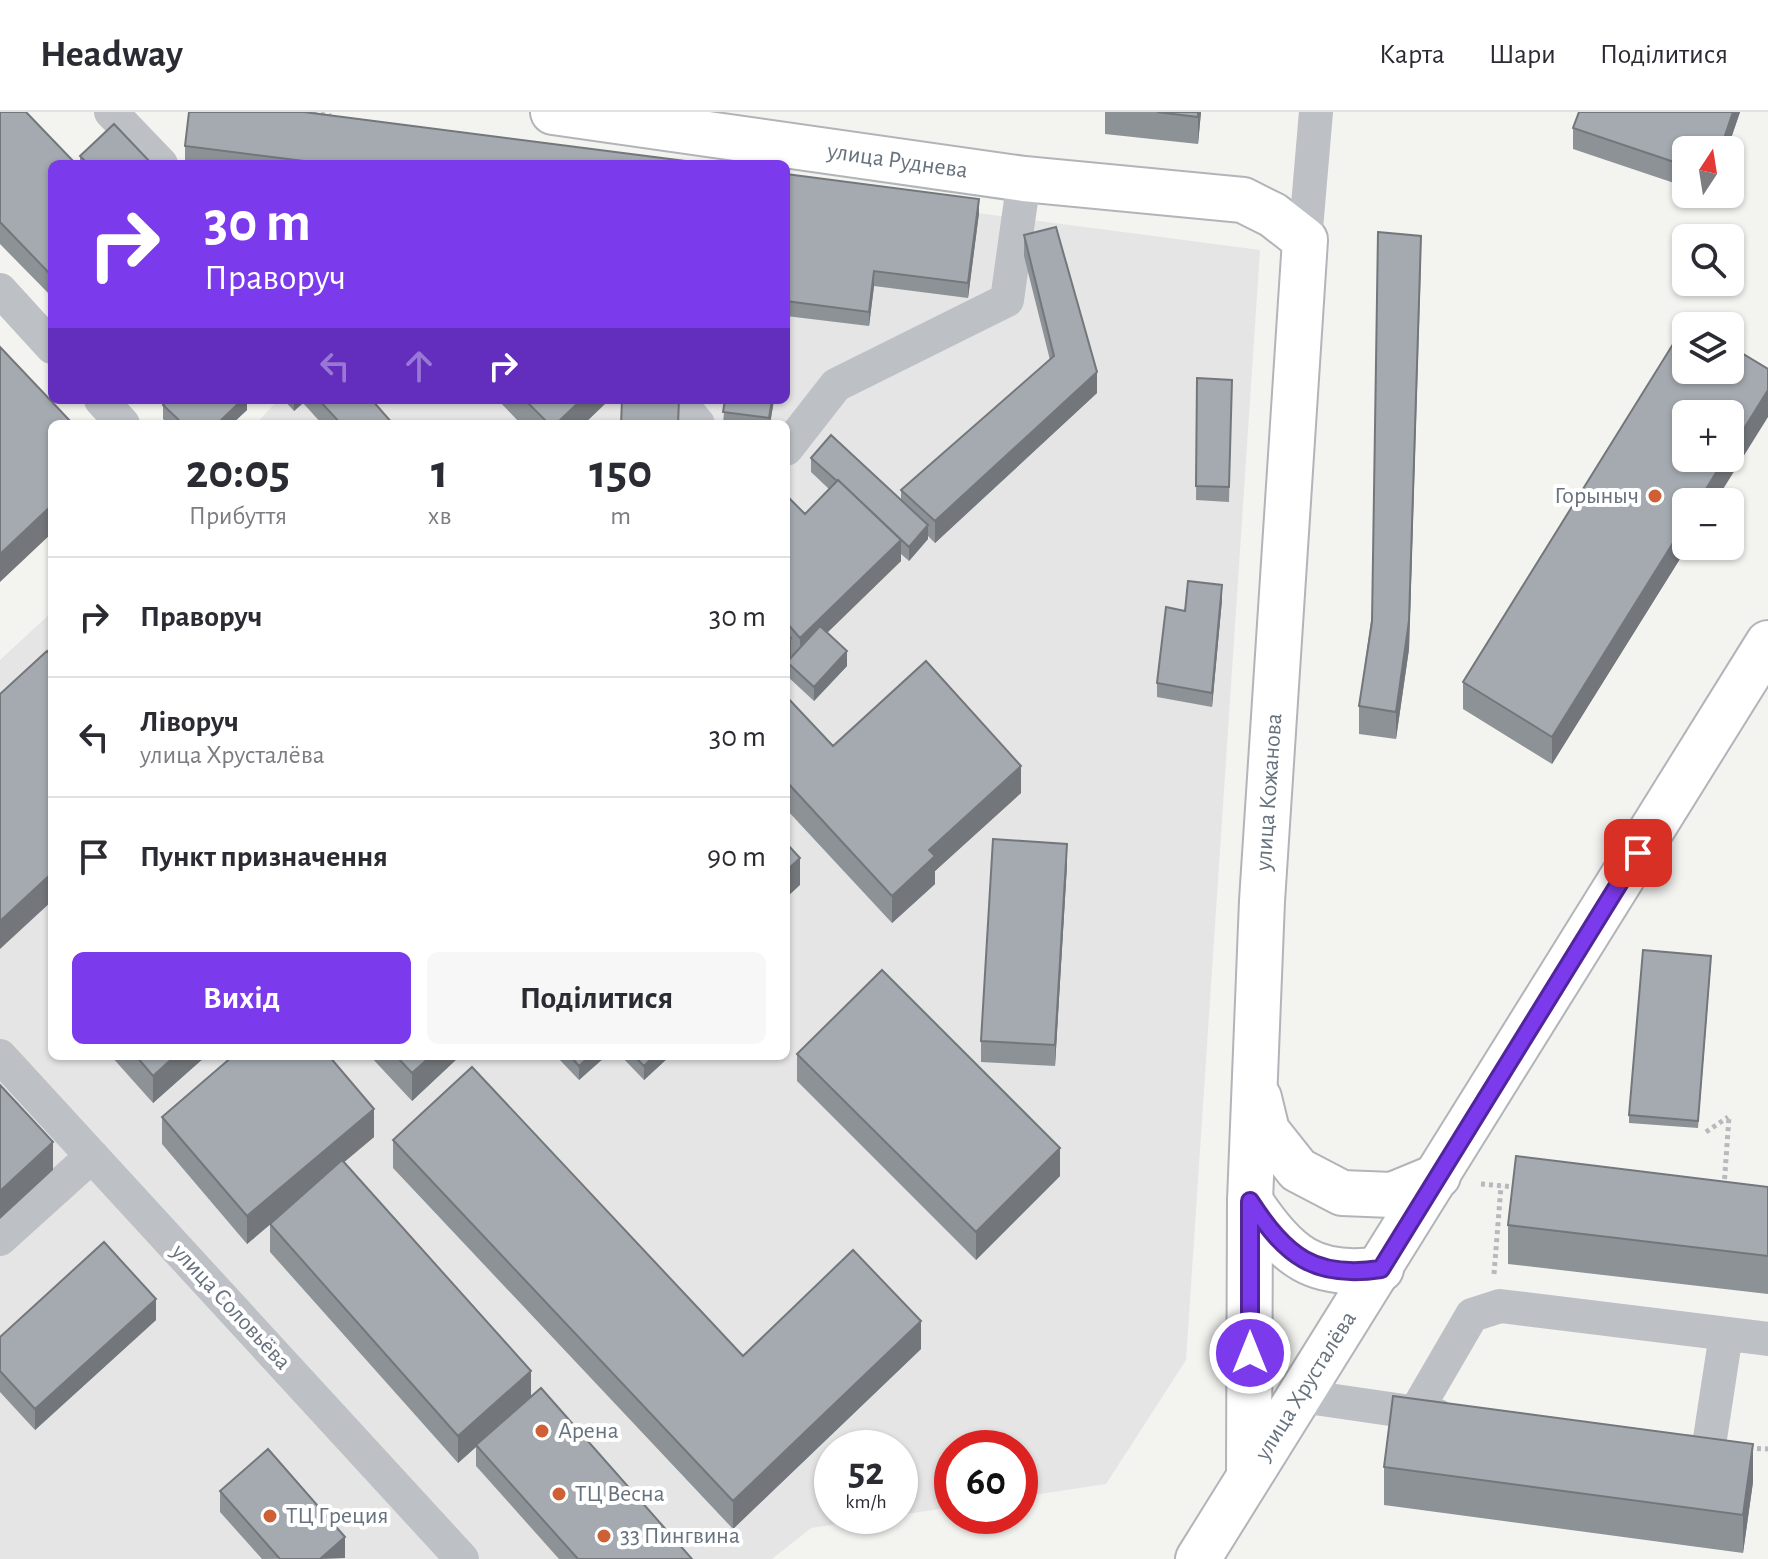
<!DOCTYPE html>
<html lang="uk">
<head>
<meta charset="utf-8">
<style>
  body { margin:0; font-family:"Alegreya Sans",sans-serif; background:#f7f7f7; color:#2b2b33; height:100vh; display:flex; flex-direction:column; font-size:30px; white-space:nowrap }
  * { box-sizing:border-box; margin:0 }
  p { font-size:26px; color:#7c7c81 }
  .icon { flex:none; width:44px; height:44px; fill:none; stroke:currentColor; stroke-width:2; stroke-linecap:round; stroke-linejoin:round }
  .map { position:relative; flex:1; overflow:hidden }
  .panel { position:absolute; left:48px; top:308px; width:742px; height:640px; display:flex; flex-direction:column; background:#fff; border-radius:12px; box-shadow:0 2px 6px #0004 }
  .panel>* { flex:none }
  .hud { position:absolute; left:48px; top:48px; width:742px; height:244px; border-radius:12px; box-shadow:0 2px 6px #0004; background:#7c3aed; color:#fff; overflow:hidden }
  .needle { width:52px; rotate:12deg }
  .tools { position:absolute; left:1672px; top:24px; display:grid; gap:16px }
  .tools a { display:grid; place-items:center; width:72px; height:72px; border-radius:12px; background:#fff; box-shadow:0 2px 6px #0004; font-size:40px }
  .speed { position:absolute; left:814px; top:1318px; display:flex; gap:16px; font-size:40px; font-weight:700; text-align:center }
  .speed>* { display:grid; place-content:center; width:104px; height:104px; border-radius:50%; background:#fff; box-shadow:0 2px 6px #0004; line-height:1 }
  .speed small { font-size:20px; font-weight:400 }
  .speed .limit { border:12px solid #d22; background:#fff; color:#111 }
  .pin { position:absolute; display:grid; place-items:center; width:68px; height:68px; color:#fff; margin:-34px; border-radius:16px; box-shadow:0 4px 12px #0006 }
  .me { position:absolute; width:88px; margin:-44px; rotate:0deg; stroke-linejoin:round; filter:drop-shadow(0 0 6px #0008) }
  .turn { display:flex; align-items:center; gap:28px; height:168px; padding:0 24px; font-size:36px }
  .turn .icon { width:104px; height:104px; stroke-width:2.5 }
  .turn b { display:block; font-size:56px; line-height:68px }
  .lanes { display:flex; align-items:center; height:76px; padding:0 24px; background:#0003; justify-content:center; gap:40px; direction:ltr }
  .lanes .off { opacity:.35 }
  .eta { display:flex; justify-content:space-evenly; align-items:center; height:136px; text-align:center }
  .eta b { font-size:48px; font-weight:700; line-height:56px }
  .action { display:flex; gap:16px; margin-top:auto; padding:16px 24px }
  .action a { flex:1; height:92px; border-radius:12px; background:#7c3aed; color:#fff; font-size:32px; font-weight:700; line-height:92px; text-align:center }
  .action a+a { background:#f7f7f7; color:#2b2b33 }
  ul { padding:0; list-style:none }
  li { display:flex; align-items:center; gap:24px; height:120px; padding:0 24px; border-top:2px solid #e1e1e2 }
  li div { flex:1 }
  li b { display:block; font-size:30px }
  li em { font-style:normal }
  header { display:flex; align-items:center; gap:48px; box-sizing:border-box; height:112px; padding:0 40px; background:#fff; border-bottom:2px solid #e1e1e2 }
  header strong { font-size:38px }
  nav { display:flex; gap:44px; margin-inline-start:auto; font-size:28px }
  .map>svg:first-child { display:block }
  .built { fill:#e4e5e4 }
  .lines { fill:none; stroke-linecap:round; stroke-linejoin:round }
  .major-casing { stroke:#b1b4b8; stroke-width:48 }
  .path { stroke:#b7b9bc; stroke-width:5; stroke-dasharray:4 4; stroke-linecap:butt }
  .minor { stroke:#bdc0c4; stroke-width:34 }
  .major { stroke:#fff; stroke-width:44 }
  .wall { fill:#8d9297 }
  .shaded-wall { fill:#73777b }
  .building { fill:#a4aab0; stroke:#73777b; stroke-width:2 }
  .route-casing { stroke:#51269a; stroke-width:20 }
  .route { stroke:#7c3aed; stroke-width:14 }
  .poi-dot { fill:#cf5f34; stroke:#fff; stroke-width:3 }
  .labels { text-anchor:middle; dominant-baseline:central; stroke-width:8; stroke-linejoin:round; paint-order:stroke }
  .street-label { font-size:24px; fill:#66727e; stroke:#fff }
  .poi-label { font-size:24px; fill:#66727e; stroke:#fff; text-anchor:start }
</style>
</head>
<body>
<header>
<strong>Headway</strong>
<nav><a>Карта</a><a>Шари</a><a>Поділитися</a></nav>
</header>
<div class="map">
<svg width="1768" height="1447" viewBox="0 0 1768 1447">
  <rect width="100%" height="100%" fill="#f3f4f0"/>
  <!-- built -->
  <path class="built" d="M786,76L1260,138L1186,1248L1106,1372L1020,1385V1336H952V1395L900,1403V1336H832V1404H891L811,1416L772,1447H0V548L52,500V944H786V312H256L278,288H786Z"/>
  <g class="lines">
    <defs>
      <g id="major">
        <path id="s1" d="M553,0L1024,67L1243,88L1273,103L1305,128L1262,789L1250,1089L1249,1362"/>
        <path d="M1259,986L1267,1019L1298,1058L1342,1081L1392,1083L1438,1064"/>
        <path d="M1250,1089C1286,1144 1314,1167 1381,1157"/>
        <path id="s2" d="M1198,1447L1768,531"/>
      </g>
    </defs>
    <!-- major casing -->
    <use href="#major" class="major-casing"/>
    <!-- path -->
    <path class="path" d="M305,0L331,4
      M1706,1020L1728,1005
      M1481,1072L1516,1075
      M1724,1075L1729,1005
      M1494,1162L1501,1074
      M1749,1336L1768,1337"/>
    <!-- minor -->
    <path class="minor" d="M111,0L161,52
      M1305,128L1316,0
      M0,178L52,235
      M101,288L123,312
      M678,288L698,312
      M786,337L836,273L1007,188L1024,67
      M0,944L462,1447
      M0,1127L92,1044
      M1301,1284L1438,1304
      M1415,1301L1472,1203L1500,1194L1768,1227
      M1672,1339L1699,1340L1709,1333L1726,1222"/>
    <!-- major -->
    <use href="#major" class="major"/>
  </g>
  <!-- wall -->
  <path class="wall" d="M0,0L52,52V185L0,132Z
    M1105,0H1201L1198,32L1105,22Z
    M1579,0H1740L1727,38H1686V75L1573,37V16Z
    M185,34L709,52H214L185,48Z
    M80,44L152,52H80Z
    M786,62L979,101L968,186L874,174L869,214L786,204Z
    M1024,123L1097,281L935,431L928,424V427L909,449L901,442V449L827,521L847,554L814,589L787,564V550L786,551V383L805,402L829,377L811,360V346L901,388V378L1050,248L1024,144Z
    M1421,151L1409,537L1396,627L1359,622V594Z
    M1197,266L1232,268L1229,390L1196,388Z
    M247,288V298L232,312H168L163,307V293Z
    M284,288H372L393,312H322L303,291L294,299Z
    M498,288H609L584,312H521Z
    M723,288H774L770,312H723L725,288Z
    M1686,434H1688L1552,652L1463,597V570Z
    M1222,488L1212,595L1157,585V571L1185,499Z
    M786,584L833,634L1021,681L935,759V772L892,811L786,697Z
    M1067,753L1055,954L981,950V929Z
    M1711,851L1698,1016L1629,1011V1003Z
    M797,942L1060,1064L976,1148L797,969Z
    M111,944H206L153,991Z
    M370,944H460L412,989Z
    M556,944H606L579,968Z
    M621,944H670L644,968Z
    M162,1005L374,1025L344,1050L531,1285L692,1447H559L476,1354V1335L458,1351L270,1140V1112L273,1110L247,1132L162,1032Z
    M393,1028L743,1244L921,1237L733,1417L393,1056Z
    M1768,1075V1182L1508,1152V1113Z
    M156,1208L35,1318L0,1280V1225Z
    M1384,1355L1753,1370L1743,1441L1384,1393Z
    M220,1379L345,1446L262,1447L220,1400Z"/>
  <!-- shaded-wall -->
  <path class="shaded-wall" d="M1198,0H1201L1198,32Z
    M1733,0H1740L1727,38H1720Z
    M979,87V101L968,186V171Z
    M1421,124L1409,537L1396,627V600Z
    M874,159V174L869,214V200Z
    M1097,260V281L935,431V409Z
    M1768,278V305L1715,390H1698L1725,346H1730V339Z
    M242,288H247V298L232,312H217Z
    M294,288H303V291L294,299Z
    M581,288H609L584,312H556Z
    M772,288H774L770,312H769Z
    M52,393V421L0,470V442Z
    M1686,410V434H1688L1552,652V625Z
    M928,413V427L909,449V435Z
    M901,428V449L800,547V526Z
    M1222,473V488L1212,595V581Z
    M791,526V547L786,551V530Z
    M847,539V554L814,589V575Z
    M1021,654V681L935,759V772L892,811V784L929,738Z
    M1067,732V753L1055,954V933Z
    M800,746V773L786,786V759Z
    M52,761V789L0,837V809Z
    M175,944H206L153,991V964Z
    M431,944H460L412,989V961Z
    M590,944H606L579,968V954Z
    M654,944H670L644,968V954Z
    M374,997V1025L247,1132V1104Z
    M53,1030V1058L0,1107V1079Z
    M1060,1036V1064L976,1148V1120Z
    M156,1187V1208L35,1318V1297Z
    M921,1209V1237L733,1417V1389Z
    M531,1259V1287L476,1333V1335L458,1351V1324Z
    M1753,1332V1370L1743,1441V1403Z
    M345,1425V1446L320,1447Z"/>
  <!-- building -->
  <path class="building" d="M0,0H26L76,52H52V164L0,110Z
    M189,0H304L709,52H328L185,34Z
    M1157,0H1198V5Z
    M1579,0H1733L1720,38H1686V54L1573,16Z
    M114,12L152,52H88L80,44Z
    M786,62L979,87L968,171L874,159L869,200L786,189Z
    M1056,115L1097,260L935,409L901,378L1054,244L1024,123Z
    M1378,120L1421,124L1409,509L1396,600L1359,594L1372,510Z
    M1688,208L1698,214H1686V258H1730V234L1768,257V278L1730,339V302H1686V346H1725L1698,390H1686V410L1552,625L1463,570Z
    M0,235L73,312H52V393L0,442Z
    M1197,266L1232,268L1229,375L1196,374Z
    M168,288H242L217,312H183L163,293Z
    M319,288H372L393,312H341Z
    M525,288H581L556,312H549Z
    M622,288H679L678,312H621Z
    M725,288H772L769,306L723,300Z
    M831,323L928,413L909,435L838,368L837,369L811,346Z
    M838,368L901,428L800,526L786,510V383L805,402Z
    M1188,469L1222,473L1212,581L1157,571L1166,495L1185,499Z
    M820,514L847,539L814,575L787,550Z
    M786,520L791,526L786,530Z
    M47,539L52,544V761L0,809V582Z
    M926,549L1021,654L929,738L935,744L892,784L786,669V584L833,634Z
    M993,727L1067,732L1055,933L981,929Z
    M786,731L800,746L786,759Z
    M1643,838L1711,844L1698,1009L1629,1003Z
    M882,858L1060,1036L976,1120L797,942Z
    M136,944H175L153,964Z
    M233,944H329L374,997L247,1104L162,1005Z
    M396,944H431L412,961Z
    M570,944H590L579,954Z
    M634,944H654L644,954Z
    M472,955L743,1244L853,1138L921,1209L733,1389L393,1028Z
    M0,973L53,1030L0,1079Z
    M1516,1044L1768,1075V1144L1508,1113Z
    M342,1048L531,1259L458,1324L270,1112Z
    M104,1130L156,1187L35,1297L0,1259V1225Z
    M541,1276L692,1447H578L476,1333Z
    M1393,1284L1753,1332L1743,1403L1384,1355Z
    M268,1337L345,1425L320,1447H280L220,1379Z"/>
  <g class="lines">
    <defs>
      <path id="route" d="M1250,1241V1089C1286,1144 1314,1167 1381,1157L1638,741"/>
    </defs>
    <!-- route casing -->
    <use href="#route" class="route-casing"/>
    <!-- route -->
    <use href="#route" class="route"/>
  </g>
  <!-- markers -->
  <g class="poi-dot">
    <circle cx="1655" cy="384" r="8"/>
    <circle cx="542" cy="1319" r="8"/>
    <circle cx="559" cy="1382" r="8"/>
    <circle cx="270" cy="1404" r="8"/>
    <circle cx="604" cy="1424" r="8"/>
  </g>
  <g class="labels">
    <!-- street labels -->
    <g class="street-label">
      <text stroke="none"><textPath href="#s1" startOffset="348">улица Руднева</textPath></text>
      <text transform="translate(1269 680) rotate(-86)">улица Кожанова</text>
      <text transform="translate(231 1195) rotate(47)">улица Соловьёва</text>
      <text stroke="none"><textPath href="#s2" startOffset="204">улица Хрусталёва</textPath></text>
    </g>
    <!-- poi labels -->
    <g class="poi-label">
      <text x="1639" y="384" text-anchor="end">Горыныч</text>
      <text x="558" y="1319">Арена</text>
      <text x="575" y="1382">ТЦ Весна</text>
      <text x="286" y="1404">ТЦ Греция</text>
      <text x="620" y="1424">33 Пингвина</text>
    </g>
  </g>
</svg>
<div class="tools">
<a><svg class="needle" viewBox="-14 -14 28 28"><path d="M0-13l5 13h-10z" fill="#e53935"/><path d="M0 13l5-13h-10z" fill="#7c7c81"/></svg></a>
<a><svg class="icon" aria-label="search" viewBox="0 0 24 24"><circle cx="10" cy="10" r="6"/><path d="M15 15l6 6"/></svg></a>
<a><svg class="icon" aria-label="layers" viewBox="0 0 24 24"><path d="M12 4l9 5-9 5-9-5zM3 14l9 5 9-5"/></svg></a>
<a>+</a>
<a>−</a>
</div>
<div class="speed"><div>52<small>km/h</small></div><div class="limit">60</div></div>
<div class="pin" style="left:1638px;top:741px;background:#d93025"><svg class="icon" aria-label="arrive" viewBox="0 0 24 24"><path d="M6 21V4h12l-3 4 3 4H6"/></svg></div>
<svg class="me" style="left:1250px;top:1241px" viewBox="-20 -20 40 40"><circle r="17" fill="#7c3aed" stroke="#fff" stroke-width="3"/><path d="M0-11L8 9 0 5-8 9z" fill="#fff"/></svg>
<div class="hud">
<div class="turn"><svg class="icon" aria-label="right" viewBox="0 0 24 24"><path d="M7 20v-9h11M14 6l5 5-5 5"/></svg><div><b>30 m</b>Праворуч</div></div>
<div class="lanes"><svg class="icon off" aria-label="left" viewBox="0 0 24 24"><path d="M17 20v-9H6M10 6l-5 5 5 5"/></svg><svg class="icon off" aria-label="ahead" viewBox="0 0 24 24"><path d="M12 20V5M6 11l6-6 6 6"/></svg><svg class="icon" aria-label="right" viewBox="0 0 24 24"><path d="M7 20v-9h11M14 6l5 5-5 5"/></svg></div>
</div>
<section class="panel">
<div class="eta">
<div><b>20:05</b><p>Прибуття</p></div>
<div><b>1</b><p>хв</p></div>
<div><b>150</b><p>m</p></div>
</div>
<ul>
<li><svg class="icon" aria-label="right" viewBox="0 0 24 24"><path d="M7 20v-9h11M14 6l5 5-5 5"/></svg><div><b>Праворуч</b></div><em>30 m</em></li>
<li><svg class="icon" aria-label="left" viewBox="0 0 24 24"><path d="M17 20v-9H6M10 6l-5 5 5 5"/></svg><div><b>Ліворуч</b><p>улица Хрусталёва</p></div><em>30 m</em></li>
<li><svg class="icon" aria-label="arrive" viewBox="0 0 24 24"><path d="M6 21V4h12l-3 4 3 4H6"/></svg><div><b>Пункт призначення</b></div><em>90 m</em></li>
</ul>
<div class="action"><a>Вихід</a><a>Поділитися</a></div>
</section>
</div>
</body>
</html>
